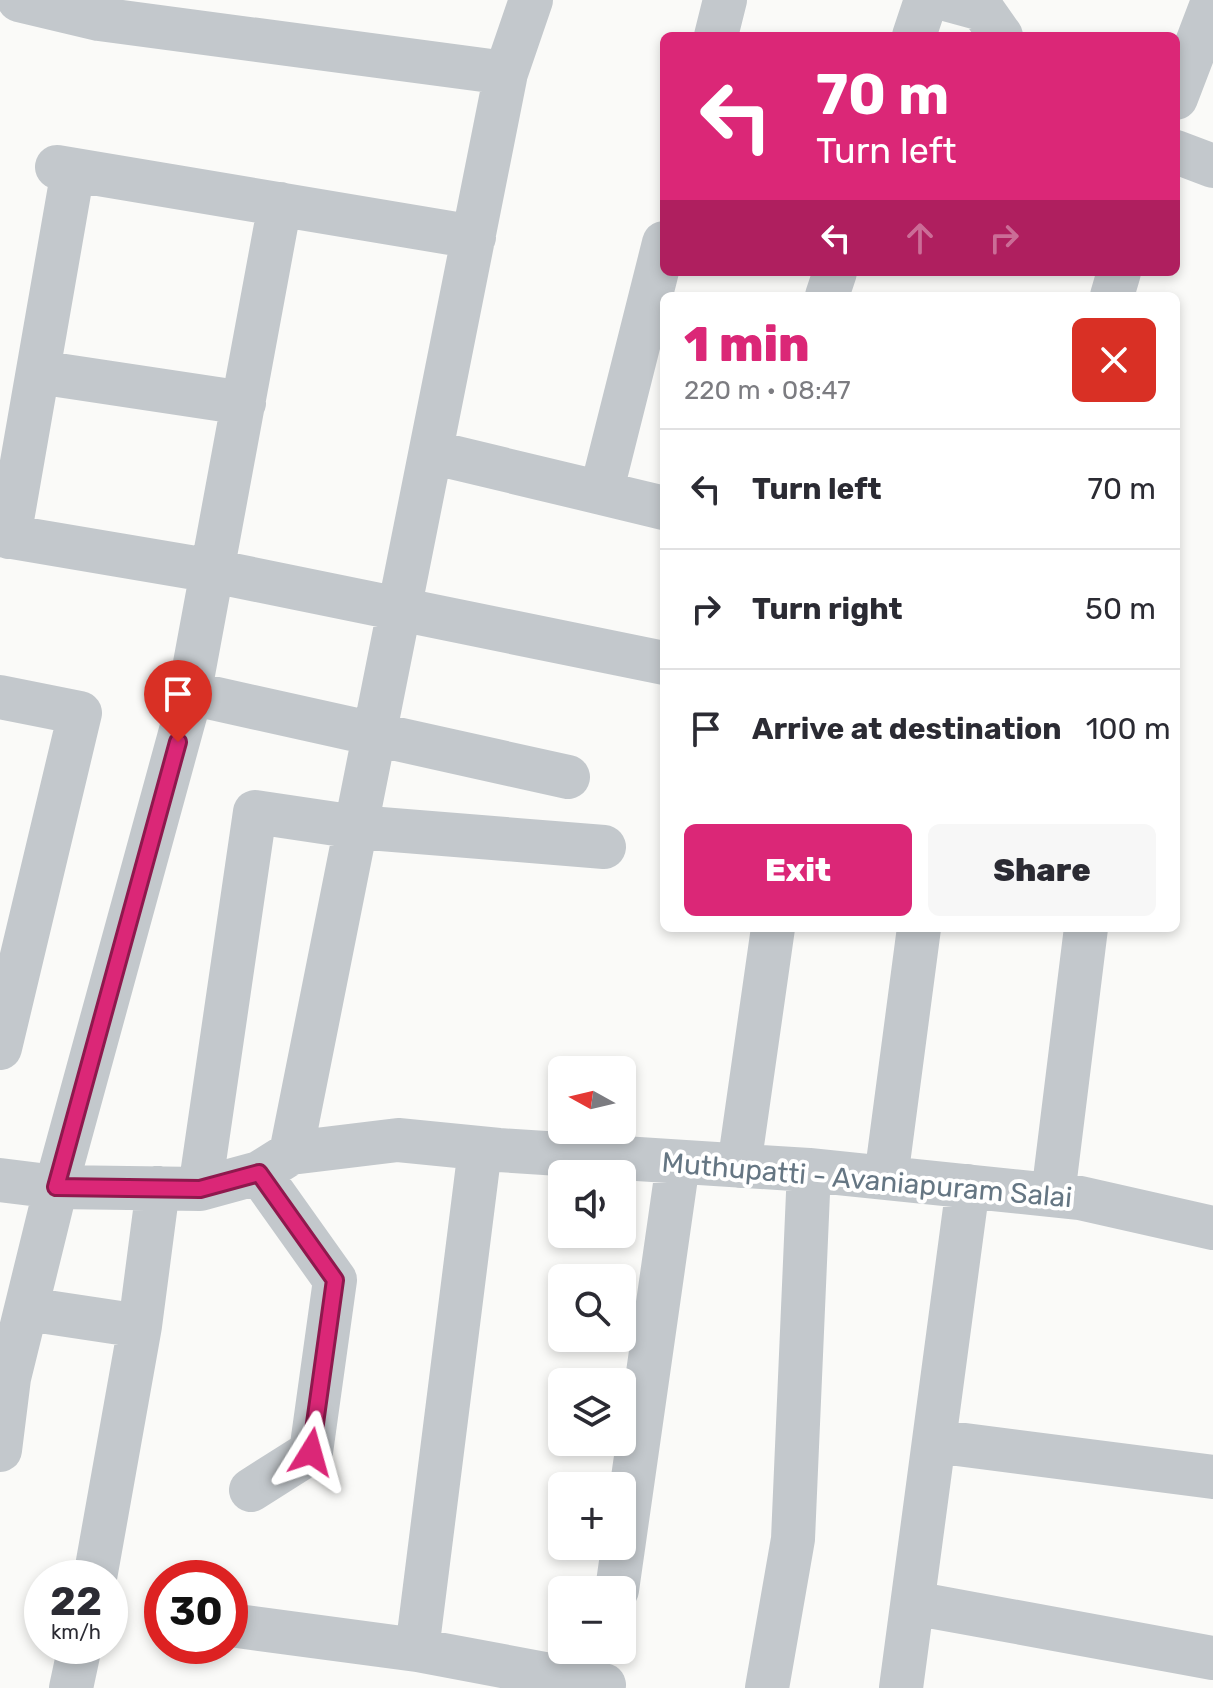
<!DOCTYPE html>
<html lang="en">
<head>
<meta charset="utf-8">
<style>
  body { margin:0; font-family:Rubik,sans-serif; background:#f7f7f7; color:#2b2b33; height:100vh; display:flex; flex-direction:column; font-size:30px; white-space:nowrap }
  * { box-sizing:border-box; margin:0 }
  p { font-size:26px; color:#7c7c81 }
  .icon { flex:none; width:44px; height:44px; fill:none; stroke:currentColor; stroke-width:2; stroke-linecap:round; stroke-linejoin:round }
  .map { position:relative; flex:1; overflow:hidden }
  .sheet { position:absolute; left:660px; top:292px; width:520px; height:640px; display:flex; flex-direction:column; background:#fff; border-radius:12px; box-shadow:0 4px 12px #0003 }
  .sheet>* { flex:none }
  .hud { position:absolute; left:660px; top:32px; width:520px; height:244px; border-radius:12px; box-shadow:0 4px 12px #0003; background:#db2777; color:#fff; overflow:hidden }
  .needle { width:52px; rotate:278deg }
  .buttons { position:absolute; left:548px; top:1056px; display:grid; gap:16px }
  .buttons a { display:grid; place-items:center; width:88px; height:88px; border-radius:12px; background:#fff; box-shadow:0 4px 12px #0003; font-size:40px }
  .speed { position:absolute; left:24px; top:1560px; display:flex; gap:16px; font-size:40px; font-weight:700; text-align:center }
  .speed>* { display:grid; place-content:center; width:104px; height:104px; border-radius:50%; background:#fff; box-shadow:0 4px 12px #0003; line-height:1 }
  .speed small { font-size:20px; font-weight:400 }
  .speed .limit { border:12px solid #d22; background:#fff; color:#111 }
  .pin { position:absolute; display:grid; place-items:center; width:68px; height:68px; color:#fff; margin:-82px -34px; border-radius:50% 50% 50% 0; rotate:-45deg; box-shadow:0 0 8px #0007 }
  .pin .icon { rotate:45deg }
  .me { position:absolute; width:88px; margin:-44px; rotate:8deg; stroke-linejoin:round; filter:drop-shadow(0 0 6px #0008) }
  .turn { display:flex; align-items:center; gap:28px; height:168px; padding:0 24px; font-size:36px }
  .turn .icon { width:104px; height:104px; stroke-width:2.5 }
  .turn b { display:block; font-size:56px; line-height:68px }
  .lanes { display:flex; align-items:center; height:76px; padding:0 24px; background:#0003; justify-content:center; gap:40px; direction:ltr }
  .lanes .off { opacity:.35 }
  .round { display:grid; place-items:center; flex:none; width:84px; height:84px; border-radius:12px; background:#f7f7f7 }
  .overview { display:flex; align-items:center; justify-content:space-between; height:136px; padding:0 24px }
  h1 { font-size:48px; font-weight:800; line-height:60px; color:#db2777 }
  .action { display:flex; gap:16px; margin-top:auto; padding:16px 24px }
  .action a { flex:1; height:92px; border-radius:12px; background:#db2777; color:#fff; font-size:32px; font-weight:800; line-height:92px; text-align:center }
  .action a+a { background:#f7f7f7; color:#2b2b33 }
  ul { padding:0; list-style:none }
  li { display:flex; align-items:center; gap:24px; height:120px; padding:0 24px; border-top:2px solid #e1e1e2 }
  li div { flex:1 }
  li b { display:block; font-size:30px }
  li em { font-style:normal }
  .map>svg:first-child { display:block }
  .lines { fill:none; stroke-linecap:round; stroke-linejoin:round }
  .minor { stroke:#c3c8cc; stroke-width:44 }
  .route-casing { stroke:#8e194d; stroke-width:20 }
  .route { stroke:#db2777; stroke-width:14 }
  .labels { text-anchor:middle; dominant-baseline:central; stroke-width:8; stroke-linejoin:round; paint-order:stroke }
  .street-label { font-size:28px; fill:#657683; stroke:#fff }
</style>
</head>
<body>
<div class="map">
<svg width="1213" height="1688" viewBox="0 0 1213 1688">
  <rect width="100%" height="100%" fill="#fafaf8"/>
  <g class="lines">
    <!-- minor -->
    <path class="minor" d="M19,0L99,19L506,73L291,1153
      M949,0L982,9L1001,36
      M716,36L725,0
      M914,36L926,0
      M506,73L531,0
      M1176,98L1213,1
      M1176,152L1213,166
      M57,167L474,237
      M827,296L835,272
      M1112,296L1119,272
      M38,372L244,403
      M431,452L664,508
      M601,493L664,243
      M0,535L213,571L664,663
      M9,537L73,170
      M190,693L568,777
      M0,697L80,713L0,1048
      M739,1166L773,928
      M886,1178L919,928
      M0,1180L56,1187L200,1189L259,1173L291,1153L398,1140L499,1150L809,1170L1080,1198L1213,1228
      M200,1189L255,812L356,827L604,847
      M1053,1195L1086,928
      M27,1309L140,1326L158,1188
      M934,1441L1213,1477
      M0,1450L9,1378L56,1187L186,712L280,204
      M251,1490L311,1452L335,1280L259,1173
      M95,1578L140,1326
      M617,1590L678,1163
      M913,1603L1213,1658
      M230,1625L417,1650L480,1149
      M417,1650L604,1685
      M71,1688L80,1646
      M767,1688L793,1539L809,1170
      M901,1688L968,1186"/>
  </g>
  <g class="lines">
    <defs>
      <path id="route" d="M178,742L56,1187L200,1189L259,1173L335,1280L311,1452"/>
    </defs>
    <!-- route casing -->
    <use href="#route" class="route-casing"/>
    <!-- route -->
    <use href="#route" class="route"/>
  </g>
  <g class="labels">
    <!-- street labels -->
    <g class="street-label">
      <text transform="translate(867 1180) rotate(5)">Muthupatti - Avaniapuram Salai</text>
    </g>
  </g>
</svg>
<div class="buttons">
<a><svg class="needle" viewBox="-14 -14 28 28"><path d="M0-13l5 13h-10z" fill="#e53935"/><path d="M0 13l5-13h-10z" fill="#7c7c81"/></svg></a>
<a><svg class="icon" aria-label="sound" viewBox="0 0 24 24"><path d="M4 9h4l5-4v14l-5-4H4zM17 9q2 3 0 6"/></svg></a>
<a><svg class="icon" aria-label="search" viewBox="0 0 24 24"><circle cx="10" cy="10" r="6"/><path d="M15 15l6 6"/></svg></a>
<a><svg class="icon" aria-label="layers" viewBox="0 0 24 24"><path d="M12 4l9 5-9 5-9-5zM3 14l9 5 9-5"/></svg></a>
<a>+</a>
<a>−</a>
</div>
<div class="speed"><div>22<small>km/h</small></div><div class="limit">30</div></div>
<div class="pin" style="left:178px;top:742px;background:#d93025"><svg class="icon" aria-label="arrive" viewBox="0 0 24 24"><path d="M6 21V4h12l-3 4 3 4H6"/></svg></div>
<svg class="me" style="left:311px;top:1452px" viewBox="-20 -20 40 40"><path d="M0-17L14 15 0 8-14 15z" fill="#db2777" stroke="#fff" stroke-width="4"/></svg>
<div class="hud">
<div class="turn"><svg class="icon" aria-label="left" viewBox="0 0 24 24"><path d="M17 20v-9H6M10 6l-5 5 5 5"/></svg><div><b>70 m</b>Turn left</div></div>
<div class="lanes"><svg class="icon" aria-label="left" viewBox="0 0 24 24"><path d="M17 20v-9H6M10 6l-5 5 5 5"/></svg><svg class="icon off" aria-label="ahead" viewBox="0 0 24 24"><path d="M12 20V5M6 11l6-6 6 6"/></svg><svg class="icon off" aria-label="right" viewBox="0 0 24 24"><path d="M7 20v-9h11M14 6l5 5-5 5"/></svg></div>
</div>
<section class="sheet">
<div class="overview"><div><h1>1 min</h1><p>220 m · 08:47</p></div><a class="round" style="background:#d93025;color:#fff"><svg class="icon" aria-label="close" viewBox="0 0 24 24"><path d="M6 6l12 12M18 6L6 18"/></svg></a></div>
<ul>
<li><svg class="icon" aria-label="left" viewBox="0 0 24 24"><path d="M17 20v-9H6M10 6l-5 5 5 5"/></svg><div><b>Turn left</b></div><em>70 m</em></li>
<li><svg class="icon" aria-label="right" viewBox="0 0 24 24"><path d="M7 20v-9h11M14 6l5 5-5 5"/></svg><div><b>Turn right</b></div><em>50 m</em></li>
<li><svg class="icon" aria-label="arrive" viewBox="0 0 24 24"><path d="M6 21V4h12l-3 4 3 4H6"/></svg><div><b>Arrive at destination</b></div><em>100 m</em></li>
</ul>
<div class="action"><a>Exit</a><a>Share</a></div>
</section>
</div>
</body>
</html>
